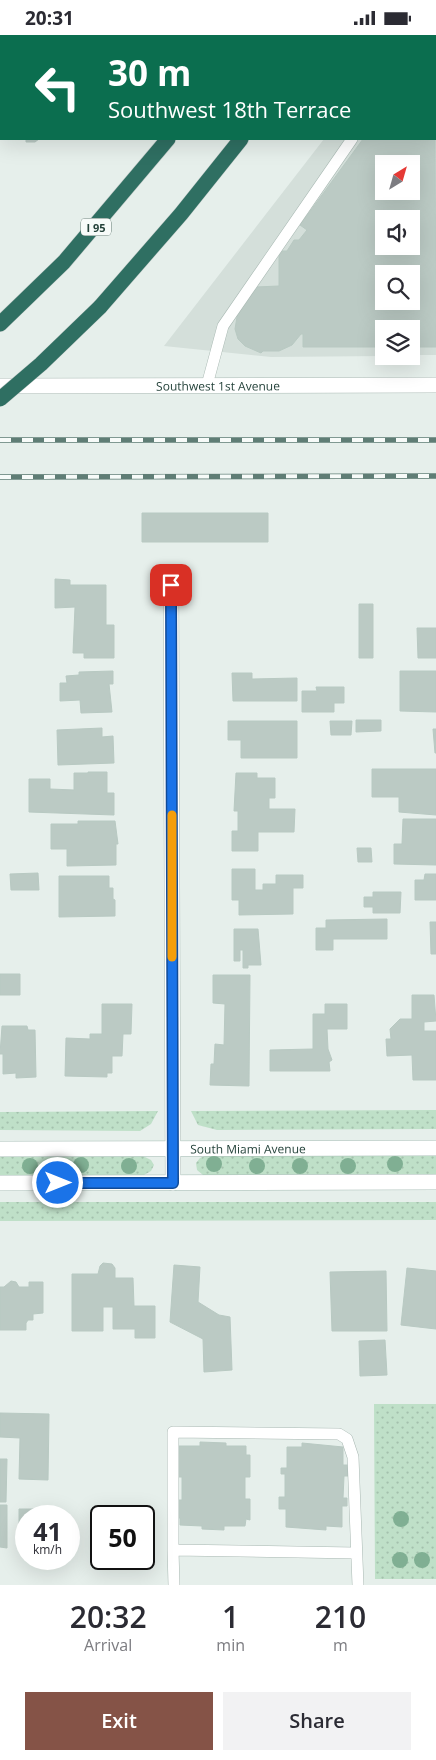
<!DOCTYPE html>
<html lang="en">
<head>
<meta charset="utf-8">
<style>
  body { margin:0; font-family:"Open Sans",sans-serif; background:#f2f2f3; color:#2b2b33; height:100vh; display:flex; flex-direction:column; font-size:19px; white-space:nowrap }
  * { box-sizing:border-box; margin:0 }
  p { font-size:16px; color:#7c7c81 }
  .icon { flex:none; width:28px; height:28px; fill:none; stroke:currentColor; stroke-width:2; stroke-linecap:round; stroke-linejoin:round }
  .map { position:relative; height:1550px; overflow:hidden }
  .side { display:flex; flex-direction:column; background:#fff; flex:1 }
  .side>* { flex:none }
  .banner { position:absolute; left:0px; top:0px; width:436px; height:105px; box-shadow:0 5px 20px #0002; background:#0b6e4f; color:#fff; overflow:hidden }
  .needle { width:32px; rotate:37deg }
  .buttons { position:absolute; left:375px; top:120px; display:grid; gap:10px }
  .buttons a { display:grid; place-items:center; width:45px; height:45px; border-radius:0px; background:#fff; box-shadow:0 5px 20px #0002; font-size:25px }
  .speed { position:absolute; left:15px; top:1470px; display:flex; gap:10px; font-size:25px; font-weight:700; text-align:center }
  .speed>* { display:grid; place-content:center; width:65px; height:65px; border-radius:50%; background:#fff; box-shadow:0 5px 20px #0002; line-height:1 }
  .speed small { font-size:12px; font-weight:400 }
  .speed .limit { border:2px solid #111; border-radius:8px; background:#fff; color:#111 }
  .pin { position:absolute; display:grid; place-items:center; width:42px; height:42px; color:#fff; margin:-21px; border-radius:10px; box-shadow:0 2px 8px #0006 }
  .me { position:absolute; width:55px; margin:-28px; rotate:90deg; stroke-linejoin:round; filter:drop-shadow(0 0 4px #0008) }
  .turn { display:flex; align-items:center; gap:18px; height:105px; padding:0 25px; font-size:22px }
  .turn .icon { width:65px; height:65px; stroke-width:2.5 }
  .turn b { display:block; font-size:35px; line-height:42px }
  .eta { display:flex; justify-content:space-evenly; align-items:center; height:85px; text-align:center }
  .eta b { font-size:30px; font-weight:600; line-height:35px }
  .button { display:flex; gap:10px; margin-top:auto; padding:10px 25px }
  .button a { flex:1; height:58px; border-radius:0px; background:#855347; color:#fff; font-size:20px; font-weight:600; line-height:58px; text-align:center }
  .button a+a { background:#f2f2f3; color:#2b2b33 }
  .status { display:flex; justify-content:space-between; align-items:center; height:35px; padding:0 25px; background:#fff; direction:ltr }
  .status svg { height:14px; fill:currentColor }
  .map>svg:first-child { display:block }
  .built { fill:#d4dfda; fill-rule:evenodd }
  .green { fill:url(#green-dots) }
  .building { fill:#bbcac4; stroke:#b8c9c2; fill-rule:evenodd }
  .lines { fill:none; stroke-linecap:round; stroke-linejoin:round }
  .service-casing { stroke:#a8b8b2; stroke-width:12 }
  .minor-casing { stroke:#a8b8b2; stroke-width:16 }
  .secondary-casing { stroke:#a4bbb3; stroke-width:16 }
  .motorway-casing { stroke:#c2cac8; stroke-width:16 }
  .service { stroke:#fff; stroke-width:11 }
  .minor { stroke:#fff; stroke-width:15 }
  .secondary { stroke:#fff; stroke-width:15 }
  .motorway { stroke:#2f6f62; stroke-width:15 }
  .rail-casing { stroke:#5f7d75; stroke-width:5.5 }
  .rail { stroke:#f7fbf9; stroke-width:4; stroke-dasharray:11; stroke-linecap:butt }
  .motorway-bridge-casing { stroke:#c2cac8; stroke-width:16; stroke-linecap:butt }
  .motorway-bridge { stroke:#2f6f62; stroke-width:15 }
  .tree { fill:#80af93 }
  .route-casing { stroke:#114b97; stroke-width:12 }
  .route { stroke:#1a73e8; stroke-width:9 }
  .slow { stroke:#f59e0b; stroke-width:9 }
  .labels { text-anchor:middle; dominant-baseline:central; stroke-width:4; stroke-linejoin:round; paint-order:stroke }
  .shield { fill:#f7fbf9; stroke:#637a73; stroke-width:1 }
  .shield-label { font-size:11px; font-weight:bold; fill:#24423a }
  .street-label { font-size:12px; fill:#24423a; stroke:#f7fbf9 }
</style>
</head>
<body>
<div class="status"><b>20:31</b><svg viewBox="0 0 49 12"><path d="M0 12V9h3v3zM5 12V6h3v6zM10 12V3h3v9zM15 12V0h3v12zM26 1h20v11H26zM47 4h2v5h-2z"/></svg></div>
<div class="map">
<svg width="436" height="1550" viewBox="0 0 436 1550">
  <defs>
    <pattern id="green-dots" width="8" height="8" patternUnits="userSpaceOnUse" patternTransform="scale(1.25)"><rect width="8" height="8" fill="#bfe0c8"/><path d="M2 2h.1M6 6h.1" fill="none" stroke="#a4c1ad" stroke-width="1.8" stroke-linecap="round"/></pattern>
  </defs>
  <rect width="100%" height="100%" fill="#e6efeb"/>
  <!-- built -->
  <path class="built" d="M405,0H436V320H411V294H384V321L271,322L164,311L324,104H435V1ZM384,129H411V156H384ZM384,184H411V211H384ZM384,239H411V266H384Z"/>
  <!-- green -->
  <path class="green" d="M436,1075V1094L217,1095L198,1090L191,1076Z
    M158,1076L151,1089L140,1096L0,1095V1077Z
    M208,1120H436V1139L203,1140L197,1135L196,1128L200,1123Z
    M0,1121H143L151,1125L154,1130L151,1136L144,1140L0,1141Z
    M0,1167H436V1185L0,1186Z
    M374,1369H436V1544H375Z"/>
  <!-- building -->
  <path class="building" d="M0,52H1V84H0Z
    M435,91L436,312H411V294H384V312H303V299H301L292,310L279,316H263L261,318L245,311L238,304L235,294L238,276L256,252L279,251V216H287L294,205H299L307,195L300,190L363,104H435ZM384,129H411V156H384ZM384,184H411V211H384ZM384,239H411V266H384Z
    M26,104H39L35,107H26Z
    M142,478H268V507H142Z
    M55,544L70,545V550H106V590H114V623H84V618H73L75,572L55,573Z
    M359,569H373V623H359Z
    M417,593H436V623H418Z
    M113,636V649H109L112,677L81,678L80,665L60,666V648H67L66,641L79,640V637Z
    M400,636H436V677L400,676Z
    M232,638H252V644L297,643V666H233Z
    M316,652H344V668H334V677H302V656H317Z
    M356,685H381V696L356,697Z
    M228,686H297V723H241V705H228Z
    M330,686H352L351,700H331Z
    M102,693V702L113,701L114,728L58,730L57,695Z
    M433,694H436V718H435Z
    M372,734H436V780L399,777V762H372Z
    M88,737H107V758H114V780L29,777V744H50V754L74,755V738H88Z
    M236,738H257V743H275V763H269V774H295L294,797H258V816H232V796H238V776H234Z
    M403,784H436V830L394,829V809H402Z
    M78,786H115L118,809H116V830L67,831V814H51V789H78Z
    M357,813H371L372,827H358Z
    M232,834H255V855H263V849H276V840H303V853H293V879L239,880V865H232Z
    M38,838L39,855H11L10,839Z
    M425,839H436V865H415V845H424Z
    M59,841H109V853H113V864L115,865V881L59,882Z
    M373,857H401L400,878H373V872H364V862H373Z
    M387,884V904H333V915H316V893H326V885Z
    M430,887H436V919H431Z
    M234,894H258L261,930H248V933H243V915H240V926H234Z
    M0,939H20V960H0Z
    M213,940H250L249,1051L210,1050L211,1029H214L215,1009L224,1010L225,969L213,968Z
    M412,960H434L436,986L424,987V996H436V1045H413L412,1020L387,1021L386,1004H391L390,994L400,984H412Z
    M102,969H132L131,999H123L122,1021H112V1038H107V1042L65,1041L66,1003L90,1004V999H102Z
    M325,969H347V994H327L328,1014L332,1025L329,1027L330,1036H270V1015L313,1014V979H325Z
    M2,991H27L28,995H35L36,1042L16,1043V1038L3,1039V1019H0Z
    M103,1228L112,1229L115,1233V1243H133L134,1271H155V1303H135V1294H113V1272H103V1296H72V1239H98L100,1231Z
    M174,1230L200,1232L198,1267L219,1280L230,1282L232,1335L204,1337L203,1304L170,1287Z
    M407,1233L436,1236V1294L401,1290Z
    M386,1236L387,1296H332L330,1237Z
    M11,1246L16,1247L19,1252H29V1247H43V1278L33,1279V1285H28L26,1288V1295H0V1252H4Z
    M385,1305L387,1340L360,1341L359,1306Z
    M0,1378L49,1379L48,1445L19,1444L20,1403L0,1402Z
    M200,1407L226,1408V1411H246V1420H250V1442H245V1464H250V1485L246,1484L245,1491H224V1495L202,1494V1491L180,1490V1483H176L177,1465H182V1442H174L175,1419H179V1411H200Z
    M302,1408L343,1412V1430H351L350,1441H344L343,1463H347V1471H342V1492L326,1491V1495L286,1492V1474H279V1462H285V1439H281V1433H287V1412H302Z
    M0,1424H7L6,1467H0Z
    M0,1470H7V1513L0,1512Z
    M19,1474H49V1481H26V1515H19Z"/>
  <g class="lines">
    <defs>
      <path id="service" d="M435,16L436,15
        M207,350L223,291L352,104
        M173,1515V1397L339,1399L347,1404L353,1422L358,1550
        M174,1550L173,1515L355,1518"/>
      <g id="minor">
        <path d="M90,0L121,1"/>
        <path id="s1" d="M0,351L436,350"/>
        <path d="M171,549L173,1148"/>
      </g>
      <g id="secondary">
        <path id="s2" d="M0,1114L436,1113"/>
        <path d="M0,1148L436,1147"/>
      </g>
      <path id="motorway" d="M250,1L251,0
        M323,1L324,0
        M100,272L181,179L241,104
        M0,289L64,227L168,104"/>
    </defs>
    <!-- service casing -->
    <use href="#service" class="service-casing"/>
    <!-- minor casing -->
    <use href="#minor" class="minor-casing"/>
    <!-- secondary casing -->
    <use href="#secondary" class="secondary-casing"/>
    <!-- motorway casing -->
    <use href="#motorway" class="motorway-casing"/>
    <!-- service -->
    <use href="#service" class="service"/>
    <!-- minor -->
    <use href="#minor" class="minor"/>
    <!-- secondary -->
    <use href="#secondary" class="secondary"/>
    <!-- motorway -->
    <use href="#motorway" class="motorway"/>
    <defs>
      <path id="rail" d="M0,405H436
        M0,442L436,441"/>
    </defs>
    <!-- rail casing -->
    <use href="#rail" class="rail-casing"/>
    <!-- rail -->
    <use href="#rail" class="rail"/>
    <defs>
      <path id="motorway-bridge" d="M0,364L41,329L100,272"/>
    </defs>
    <!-- motorway-bridge casing -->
    <use href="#motorway-bridge" class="motorway-bridge-casing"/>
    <!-- motorway-bridge -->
    <use href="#motorway-bridge" class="motorway-bridge"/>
  </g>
  <!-- trees -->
  <g class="tree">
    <circle cx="214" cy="1129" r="8"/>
    <circle cx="395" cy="1129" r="8"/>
    <circle cx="81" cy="1130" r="8"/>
    <circle cx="30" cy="1131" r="8"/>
    <circle cx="129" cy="1131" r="8"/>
    <circle cx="257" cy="1131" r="8"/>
    <circle cx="300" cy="1131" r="8"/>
    <circle cx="348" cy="1131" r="8"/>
    <circle cx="401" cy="1484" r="8"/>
    <circle cx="400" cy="1525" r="8"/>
    <circle cx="422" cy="1525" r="8"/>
  </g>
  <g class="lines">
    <defs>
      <path id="route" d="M58,1148H173L171,550"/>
    </defs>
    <!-- route casing -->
    <use href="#route" class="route-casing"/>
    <!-- route -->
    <use href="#route" class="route"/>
    <!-- slow -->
    <path class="slow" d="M172,780V922"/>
  </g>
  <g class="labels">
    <!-- shield labels -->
    <rect class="shield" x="81" y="183.5" width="30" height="17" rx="4"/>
    <g class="shield-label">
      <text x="96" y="192">I 95</text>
    </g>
    <!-- street labels -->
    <g class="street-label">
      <text stroke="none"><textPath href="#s1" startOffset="218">Southwest 1st Avenue</textPath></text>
      <text stroke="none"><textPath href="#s2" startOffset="248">South Miami Avenue</textPath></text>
    </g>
  </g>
</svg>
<div class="buttons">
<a><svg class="needle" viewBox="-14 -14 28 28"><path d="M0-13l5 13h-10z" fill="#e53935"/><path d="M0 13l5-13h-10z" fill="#7c7c81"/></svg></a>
<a><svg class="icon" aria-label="sound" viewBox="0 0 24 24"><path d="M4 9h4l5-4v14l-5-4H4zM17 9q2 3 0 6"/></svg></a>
<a><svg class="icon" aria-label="search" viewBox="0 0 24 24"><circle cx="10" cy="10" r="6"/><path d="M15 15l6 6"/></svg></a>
<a><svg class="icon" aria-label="layers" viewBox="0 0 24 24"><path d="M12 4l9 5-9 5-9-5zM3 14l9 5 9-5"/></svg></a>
</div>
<div class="speed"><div>41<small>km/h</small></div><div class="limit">50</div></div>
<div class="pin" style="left:171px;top:550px;background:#d93025"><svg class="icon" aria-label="arrive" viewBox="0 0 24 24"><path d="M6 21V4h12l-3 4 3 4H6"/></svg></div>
<svg class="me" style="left:58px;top:1148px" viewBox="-20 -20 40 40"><circle r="17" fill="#1a73e8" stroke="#fff" stroke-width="3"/><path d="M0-11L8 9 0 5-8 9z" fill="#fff"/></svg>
<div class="banner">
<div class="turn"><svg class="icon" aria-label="left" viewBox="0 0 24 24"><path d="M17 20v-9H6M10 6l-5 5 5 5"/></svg><div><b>30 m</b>Southwest 18th Terrace</div></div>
</div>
</div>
<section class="side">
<div class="eta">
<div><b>20:32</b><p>Arrival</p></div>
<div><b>1</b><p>min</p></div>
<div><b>210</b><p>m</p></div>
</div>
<div class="button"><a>Exit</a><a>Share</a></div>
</section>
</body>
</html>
